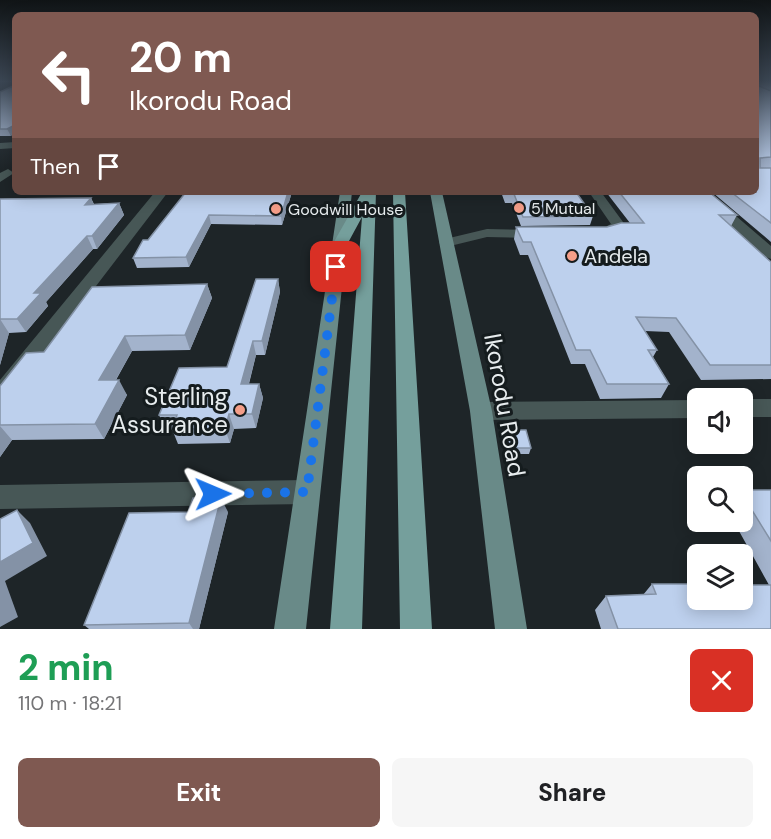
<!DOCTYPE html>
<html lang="en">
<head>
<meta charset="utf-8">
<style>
  body { margin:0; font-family:"DM Sans",sans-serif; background:#f6f6f6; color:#202124; height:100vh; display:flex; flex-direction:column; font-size:22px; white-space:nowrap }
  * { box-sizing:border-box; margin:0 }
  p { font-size:20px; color:#757577 }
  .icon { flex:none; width:33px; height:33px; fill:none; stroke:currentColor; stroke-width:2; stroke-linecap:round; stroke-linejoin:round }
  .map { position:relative; height:629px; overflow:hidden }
  .details { display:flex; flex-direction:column; background:#fff; flex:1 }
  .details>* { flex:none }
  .guide { position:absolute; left:12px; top:12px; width:747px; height:183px; border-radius:9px; box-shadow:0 3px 15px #0003; background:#7f5951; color:#fff; overflow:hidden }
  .tools { position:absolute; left:687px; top:388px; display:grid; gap:12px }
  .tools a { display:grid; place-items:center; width:66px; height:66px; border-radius:9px; background:#fff; box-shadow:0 3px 15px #0003; font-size:30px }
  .pin { position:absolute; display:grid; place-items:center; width:51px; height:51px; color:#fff; margin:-26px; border-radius:12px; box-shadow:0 3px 9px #0006 }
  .me { position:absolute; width:66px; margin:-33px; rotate:89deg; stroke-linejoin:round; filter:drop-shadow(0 0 4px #0008) }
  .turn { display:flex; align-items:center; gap:21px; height:126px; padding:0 18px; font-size:27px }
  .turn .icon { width:78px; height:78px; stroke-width:2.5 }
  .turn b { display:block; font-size:42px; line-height:51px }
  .then { display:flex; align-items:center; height:57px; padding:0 18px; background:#0003; gap:12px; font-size:22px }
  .round { display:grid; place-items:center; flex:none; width:63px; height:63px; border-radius:9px; background:#f6f6f6 }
  .head { display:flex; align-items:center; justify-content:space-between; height:102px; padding:0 18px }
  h1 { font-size:36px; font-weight:800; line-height:45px; color:#1e9e55 }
  .action { display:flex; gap:12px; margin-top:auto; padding:12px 18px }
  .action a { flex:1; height:69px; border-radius:9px; background:#7f5951; color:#fff; font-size:24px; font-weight:800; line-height:69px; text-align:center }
  .action a+a { background:#f6f6f6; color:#202124 }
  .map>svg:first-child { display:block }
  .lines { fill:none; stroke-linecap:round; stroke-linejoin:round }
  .minor { fill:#475756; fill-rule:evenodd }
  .major { fill:#698a88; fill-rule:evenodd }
  .highway { fill:#759f9c; fill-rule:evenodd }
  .wall { fill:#a3b3cc }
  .shaded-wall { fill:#8492a6 }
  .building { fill:#bdd0ed; stroke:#8492a6; stroke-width:1.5 }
  .route { stroke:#1a73e8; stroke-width:10; stroke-dasharray:0 18 }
  .poi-dot { fill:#f49e89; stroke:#151c1e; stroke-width:2 }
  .labels { text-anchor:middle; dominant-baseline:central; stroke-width:6; stroke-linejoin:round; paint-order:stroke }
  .far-poi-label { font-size:16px; fill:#e7ecee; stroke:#151c1e; text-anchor:start }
  .poi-label { font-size:20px; fill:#e7ecee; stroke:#151c1e; text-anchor:start }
  .near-poi-label { font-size:24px; fill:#e7ecee; stroke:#151c1e; text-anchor:end }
  .near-street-label { font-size:24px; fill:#e7ecee; stroke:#151c1e }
</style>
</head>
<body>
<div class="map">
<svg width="771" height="629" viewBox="0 0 771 629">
  <rect width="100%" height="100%" fill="#1e2528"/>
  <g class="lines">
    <!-- minor -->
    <path class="minor" d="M15,142V148L0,149V143Z
      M8,169L14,173L0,182V173Z
      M155,192H168L8,401L0,403V380Z
      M589,192H601L623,222L625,225L618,233L595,236L593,233L611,224Z
      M694,192H708L771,246V259L766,257Z
      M487,229L539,230L546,234L539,238L487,237L446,247L439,243L441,240Z
      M742,399H771V417H742Z
      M698,400V418L481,420L473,417L470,411L473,405L481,402Z
      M307,480L316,484L320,492L316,500L307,504L0,509V485Z"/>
    <!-- major -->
    <path class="major" d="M340,192H352L306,629H274Z
      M430,192H442L492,411L527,629H495L470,411Z"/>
    <!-- highway -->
    <path class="highway" d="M362,192H376L362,629H330L362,217L343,252L338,254L330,249Z
      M393,192H405L432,629H400Z"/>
  </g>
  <!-- wall -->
  <path class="wall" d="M0,81H15V82H0Z
    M756,81H771V242L712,192H756Z
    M0,92L11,136H0Z
    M186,192H292L282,225L211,224L189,267L137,268L133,258L148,240Z
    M501,192H576L593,216L590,225L521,226L512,203H505Z
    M606,192H709L737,215L731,226L771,262V379L701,380L669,332L645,331L657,350L653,357L669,384L661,398L600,399L585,364H571L528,255H520L514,239L516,227H607L630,223Z
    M91,198L94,204L119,203L124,215L97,249H93L46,302L48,306L26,332L9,333L0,365V199Z
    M278,279L280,292L265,355H256L249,384H259L263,398L256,428L234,429L230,443L178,444L172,429H165L159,415L227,367Z
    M207,284L212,298L190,350L132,351L116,380L127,395L104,439L12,440L0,457V386L44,352Z
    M509,430L531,448L529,454H512L507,435Z
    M771,490V629H601L595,610L606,596L643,595L652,584L769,585L734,522H742V494Z
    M228,512L199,629H89L84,625Z"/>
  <!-- shaded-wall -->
  <path class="shaded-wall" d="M15,125V134L11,136L7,129Z
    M288,192H292L282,225L281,216Z
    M91,198L96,210L85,205Z
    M119,203L124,215L97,249L92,236Z
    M209,215L211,224L189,267L186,257Z
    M87,236L93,249L46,302L48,306L26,332L17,319L34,293Z
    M278,279L280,292L265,355L262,341Z
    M207,284L212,298L190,350L185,335Z
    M0,319L9,333L0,365Z
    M125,336L132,351L107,395L99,380Z
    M253,341L256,355L245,398L241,384Z
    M119,380L127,395L104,439L95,424Z
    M259,384L263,398L256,428L252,414Z
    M229,414L234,429L230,443L225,429Z
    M0,426L12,440L0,457Z
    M221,498L228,512L199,629H193L189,623Z
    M17,510L30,523L47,556L5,581L18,617L0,627V562Z"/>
  <!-- building -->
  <path class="building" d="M756,81H759V86L771,91V157L760,158V168H771V223L731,192H756Z
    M15,85V125L7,129H0V92Z
    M186,192H288L281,216L209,215L186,257L133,258L143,240H148Z
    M506,192H576L593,216L523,217L514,194H507Z
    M619,192H709L737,215H719L771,262V365H710L676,318L636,317L657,350H648L669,384H607L590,350H576L531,242H523L516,227H607L621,223H644Z
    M91,198L85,205L119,203L92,236H87L34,293H41L17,319H0V320V199Z
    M256,279H278L262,341H253L241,384H259L252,414H229L225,429H172L177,415H159L179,368L227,367Z
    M207,284L185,335L125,336L99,380H119L95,424L0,425V386L26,353L44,352L92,287Z
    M509,430H526L531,448H513Z
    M742,490H771V541L742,494Z
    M193,498H221L189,623L84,625L129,513L188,512Z
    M17,510L33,543L0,562V519Z
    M652,584H698V600H742V585H771V629H618L606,596L656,594Z"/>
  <!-- sky -->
  <linearGradient id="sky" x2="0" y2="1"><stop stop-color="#101416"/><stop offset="0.48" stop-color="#3b4653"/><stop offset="1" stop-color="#3b4653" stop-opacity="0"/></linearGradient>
  <rect width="771" height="169" fill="url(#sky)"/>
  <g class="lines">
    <!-- route -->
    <path class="route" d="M213,494L307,492L336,267"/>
  </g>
  <!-- markers -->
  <g class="poi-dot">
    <circle cx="519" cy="208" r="6"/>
    <circle cx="276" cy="209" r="6"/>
    <circle cx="572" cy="256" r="6"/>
    <circle cx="240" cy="410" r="6"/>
  </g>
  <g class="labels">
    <!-- far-poi labels -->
    <g class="far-poi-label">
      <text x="531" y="208">5 Mutual</text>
      <text x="288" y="209">Goodwill House</text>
    </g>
    <!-- poi labels -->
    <g class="poi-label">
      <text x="584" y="256">Andela</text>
    </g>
    <!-- near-poi labels -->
    <g class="near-poi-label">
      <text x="228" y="396">Sterling<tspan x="228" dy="28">Assurance</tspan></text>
    </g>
    <!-- near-street labels -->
    <g class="near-street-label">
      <text transform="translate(505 405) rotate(80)">Ikorodu Road</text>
    </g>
  </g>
</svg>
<div class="tools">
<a><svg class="icon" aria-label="sound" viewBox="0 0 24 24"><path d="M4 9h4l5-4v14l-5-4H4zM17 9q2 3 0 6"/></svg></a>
<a><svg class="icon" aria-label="search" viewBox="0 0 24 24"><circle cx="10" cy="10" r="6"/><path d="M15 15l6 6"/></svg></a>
<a><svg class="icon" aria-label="layers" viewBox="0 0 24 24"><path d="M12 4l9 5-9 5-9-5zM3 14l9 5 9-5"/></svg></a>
</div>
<div class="pin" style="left:336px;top:267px;background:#d93025"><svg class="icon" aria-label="arrive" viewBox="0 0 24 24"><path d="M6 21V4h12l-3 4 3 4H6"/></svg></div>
<svg class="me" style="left:213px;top:494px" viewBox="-20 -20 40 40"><path d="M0-17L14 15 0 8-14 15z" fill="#1a73e8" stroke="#fff" stroke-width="4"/></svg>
<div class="guide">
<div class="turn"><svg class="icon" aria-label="left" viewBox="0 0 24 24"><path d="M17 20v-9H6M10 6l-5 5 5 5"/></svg><div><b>20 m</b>Ikorodu Road</div></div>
<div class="then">Then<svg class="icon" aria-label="arrive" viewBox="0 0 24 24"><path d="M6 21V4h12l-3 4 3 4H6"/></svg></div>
</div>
</div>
<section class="details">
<div class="head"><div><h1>2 min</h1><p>110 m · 18:21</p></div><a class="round" style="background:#d93025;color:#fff"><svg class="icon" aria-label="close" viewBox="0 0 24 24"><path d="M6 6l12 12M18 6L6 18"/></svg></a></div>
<div class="action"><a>Exit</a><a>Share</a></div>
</section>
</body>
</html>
